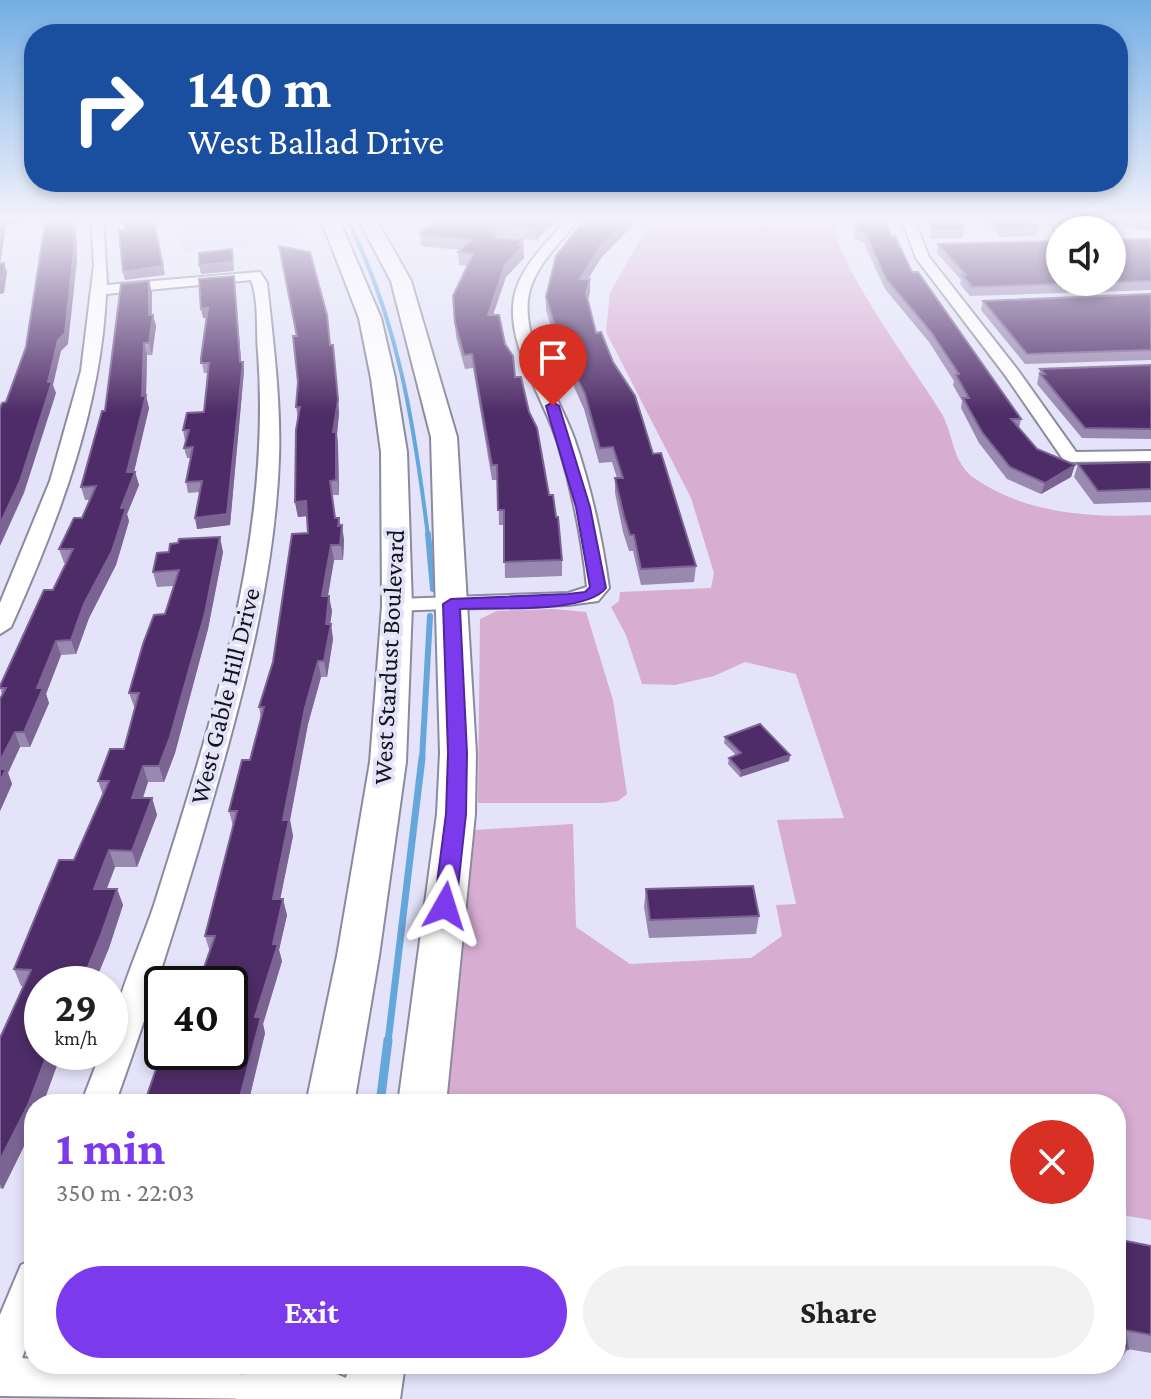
<!DOCTYPE html>
<html lang="en">
<head>
<meta charset="utf-8">
<style>
  body { margin:0; font-family:"Crimson Pro",serif; background:#f2f2f2; color:#202124; height:100vh; display:flex; flex-direction:column; font-size:30px; white-space:nowrap }
  * { box-sizing:border-box; margin:0 }
  p { font-size:26px; color:#757577 }
  .icon { flex:none; width:44px; height:44px; fill:none; stroke:currentColor; stroke-width:2; stroke-linecap:round; stroke-linejoin:round }
  .map { position:relative; flex:1; overflow:hidden }
  .sheet { position:absolute; left:24px; top:1094px; width:1102px; height:280px; display:flex; flex-direction:column; background:#fff; border-radius:32px; box-shadow:0 4px 12px #0003 }
  .sheet>* { flex:none }
  .top-card { position:absolute; left:24px; top:24px; width:1104px; height:168px; border-radius:32px; box-shadow:0 4px 12px #0003; background:#1a4fa0; color:#fff; overflow:hidden }
  .controls { position:absolute; left:1046px; top:216px; display:grid; gap:16px }
  .controls a { display:grid; place-items:center; width:80px; height:80px; border-radius:50%; background:#fff; box-shadow:0 4px 12px #0003; font-size:40px }
  .speed { position:absolute; left:24px; top:966px; display:flex; gap:16px; font-size:40px; font-weight:700; text-align:center }
  .speed>* { display:grid; place-content:center; width:104px; height:104px; border-radius:50%; background:#fff; box-shadow:0 4px 12px #0003; line-height:1 }
  .speed small { font-size:20px; font-weight:400 }
  .speed .limit { border:4px solid #111; border-radius:12px; background:#fff; color:#111 }
  .pin { position:absolute; display:grid; place-items:center; width:68px; height:68px; color:#fff; margin:-82px -34px; border-radius:50% 50% 50% 0; rotate:-45deg; box-shadow:0 0 8px #0007 }
  .pin .icon { rotate:45deg }
  .me { position:absolute; width:88px; margin:-44px; rotate:6deg; stroke-linejoin:round; filter:drop-shadow(0 0 6px #0008) }
  .turn { display:flex; align-items:center; gap:28px; height:168px; padding:0 32px; font-size:36px }
  .turn .icon { width:104px; height:104px; stroke-width:2.5 }
  .turn b { display:block; font-size:56px; line-height:68px }
  .round { display:grid; place-items:center; flex:none; width:84px; height:84px; border-radius:42px; background:#f2f2f2 }
  .overview { display:flex; align-items:center; justify-content:space-between; height:136px; padding:0 32px }
  h1 { font-size:48px; font-weight:700; line-height:60px; color:#7c3aed }
  .button { display:flex; gap:16px; margin-top:auto; padding:16px 32px }
  .button a { flex:1; height:92px; border-radius:48px; background:#7c3aed; color:#fff; font-size:32px; font-weight:700; line-height:92px; text-align:center }
  .button a+a { background:#f2f2f2; color:#202124 }
  .map>svg:first-child { display:block }
  .built { fill:#d7d6f4 }
  .green { fill:#d7add2 }
  .lines { fill:none; stroke-linecap:round; stroke-linejoin:round }
  .stream-far3 { stroke:#65a6db; stroke-width:4 }
  .stream-far2 { stroke:#65a6db; stroke-width:6 }
  .stream-far1 { stroke:#65a6db; stroke-width:7 }
  .stream { stroke:#65a6db; stroke-width:9 }
  .street-casing { stroke:#8b8a9e; stroke-width:4 }
  .secondary-casing { stroke:#8b8a9e; stroke-width:4 }
  .street { fill:#fff; fill-rule:evenodd }
  .secondary { fill:#fff; fill-rule:evenodd }
  .wall { fill:#9988b0 }
  .shaded-wall { fill:#7b6393 }
  .building { fill:#4e2c67; stroke:#7b6393; stroke-width:2 }
  .route { fill:#7c3aed; stroke:#51269a; stroke-width:2 }
  .labels { text-anchor:middle; dominant-baseline:central; stroke-width:8; stroke-linejoin:round; paint-order:stroke }
  .street-label { font-size:26px; fill:#13131a; stroke:#e4e3f9 }
</style>
</head>
<body>
<div class="map">
<svg width="1151" height="1399" viewBox="0 0 1151 1399">
  <rect width="100%" height="100%" fill="#e4e3f9"/>
  <!-- built -->
  <path class="built" d="M175,217H295L305,237L303,241L183,251Z"/>
  <!-- green -->
  <path class="green" d="M653,217H833C831,259 917,372 942,414C954,436 952,462 974,478C1026,514 1091,518 1151,515V1220L1116,1214V1104H444L475,830L573,824L576,927L630,964L751,958L782,936L776,905L796,904L777,820L844,818L796,674L745,662L714,676L675,685L642,684L626,635L611,607L619,601L620,592L711,588L714,573L691,498L606,332L610,293Z
    M554,609L586,612L613,700L627,794L618,801L603,803H478L480,619L497,611Z"/>
  <g class="lines">
    <!-- stream-far3 -->
    <path class="stream-far3" d="M346,217C398,319 414,423 428,536"/>
    <!-- stream-far2 -->
    <path class="stream-far2" d="M428,534L433,589
      M422,760L430,616"/>
    <!-- stream-far1 -->
    <path class="stream-far1" d="M388,1042L422,758"/>
    <!-- stream -->
    <path class="stream" d="M380,1104L388,1040"/>
    <defs>
      <path id="street" d="M91,217H103L107,285L260,272L267,283C273,341 281,400 279,459C275,571 246,684 215,792C185,898 152,1001 115,1104H81L101,1052H110C110,1008 141,946 155,902C211,723 272,542 258,352C256,330 259,300 251,280L106,294C101,410 58,522 11,627L0,634V603L50,481L81,371L94,265Z
        M568,217H580C562,243 532,266 528,299C523,346 559,396 574,438C591,487 602,537 609,588L598,601L568,605L389,611L386,606L389,601L397,599L568,593L587,587C582,538 572,490 558,443C544,399 506,345 514,298C520,265 549,242 568,217Z
        M901,217H913L929,257L1017,369L1076,452L1151,451V461L1065,462L1005,375L916,258Z
        M1059,224L1067,230L1056,233L1053,228Z
        M34,1259V1327L22,1358L34,1359V1364H108L266,1376L280,1382L285,1399L0,1396V1315L21,1265Z"/>
      <path id="secondary" d="M320,217H338L381,318L395,378L407,452L412,606L406,762L379,956L354,1104H306L337,956L370,762L382,606L381,452L371,378L359,318Z
        M357,217H375L411,281L457,437L476,753L475,814L446,1104H398L437,814L440,753L431,437L391,281Z
        M246,1364H302L301,1369L327,1370L346,1378L349,1364H405L400,1399H236Z"/>
    </defs>
    <!-- street casing -->
    <use href="#street" class="street-casing"/>
    <!-- secondary casing -->
    <use href="#secondary" class="secondary-casing"/>
    <!-- street -->
    <use href="#street" class="street"/>
    <!-- secondary -->
    <use href="#secondary" class="secondary"/>
  </g>
  <!-- wall -->
  <path class="wall" d="M440,217H563L559,223H554L536,240L497,236L495,237L523,240L524,258L506,277L493,315L505,344L515,377L562,560V576L505,578L504,525H499L498,480H492L473,368L465,369L456,337L453,296L467,266L459,265L458,252L460,250L421,246L420,234Z
    M853,217H885L891,236L912,272L1021,419L1019,428L1037,449L1075,465L1071,477L1041,494L1007,479L979,443L961,408L962,401L953,385L954,381L929,342L885,289L864,243L854,238Z
    M927,217H960L964,229L962,238L931,239Z
    M981,217H1027L1038,227L1036,236L1000,237Z
    M1048,217H1151V231Z
    M632,218V226L601,258L588,279H590V292L588,300L596,333L613,362L653,454L696,566L694,582L641,585L633,551H629L623,532L615,493V478H617L612,462L599,463L584,409L560,356L546,310V297Z
    M1151,239V290L970,296L960,284L961,280L937,253L938,244Z
    M281,258L331,345H333L339,413L337,434L338,446L339,495H332L335,518L341,526L344,540L343,560H334L328,596L332,611L330,624L333,639L327,677H321L308,724L290,820L293,836L280,899L287,915L279,950L282,961L263,1024L265,1033L248,1104H144L173,1055L210,952L205,936L233,826L229,811L250,760L261,718L259,707L273,662L308,533L307,516L298,517L295,502L298,419L296,407L298,382L296,336Z
    M234,276L241,362H243L244,371L230,525L197,529L200,492L188,493L186,482L191,458H187L184,448L186,441H185L183,430L204,412L208,373H204L201,358L207,317L203,318Z
    M149,281L152,293V315H153L156,326L152,355H147L146,396L149,408L134,472H135L139,485L127,514L129,521L116,565L89,618L76,654L61,655L46,694L49,703L30,747H20L8,773L12,784L0,811V699L2,695L0,686L53,590L66,563H64L59,549L82,518L90,500H85L81,487L105,411Z
    M1151,294V360L1025,364L981,310L983,301Z
    M1151,365V439L1082,438L1037,384L1040,369Z
    M1151,462V502L1094,504L1074,477L1078,464Z
    M223,552L208,629L175,753L164,782H148L143,798H152L157,815L137,867H115L107,889H117L123,905L109,948L94,984H42L3,1189L0,1188V1038L23,986H21L14,969L74,860L103,795L98,781L124,749L135,709L129,693L165,614L174,586L157,587L153,572Z
    M725,737L790,755L789,761L740,777L728,764L729,758L736,755L724,743Z
    M646,889L759,916L756,934L649,938L644,907Z
    M1151,1246V1353L1116,1347Z
    M1116,1347L1128,1349L1117,1365L1113,1364H1116Z"/>
  <!-- shaded-wall -->
  <path class="shaded-wall" d="M3,217H22L20,224L6,225L0,265V239Z
    M73,217H76L77,261L68,344L61,351L53,385L56,393L24,493L0,546V524L48,382Z
    M153,217L165,275L125,280L123,272Z
    M548,217H554V223L536,240V228Z
    M627,217H633L632,226L601,258L580,292V279L601,245Z
    M497,224V236L487,242V230Z
    M523,240L524,258L506,277L488,329V315L505,265L518,245Z
    M232,249L234,271L201,274L199,265Z
    M4,263L7,272L4,293L0,294V284Z
    M234,276L235,285L242,372L240,362Z
    M590,279V292L586,307V293Z
    M149,281L152,293L151,326L153,315L156,326L152,355L149,343Z
    M208,308L210,317L203,318L201,309Z
    M144,343L147,355L146,396L149,408L132,480L135,472L139,485L127,514L129,521L116,565L89,618L76,654L71,640L121,508L142,396Z
    M333,345L339,413L337,434L338,446L339,495L333,432Z
    M243,362L244,371L230,525L197,529L195,518Z
    M1075,465L1071,477L1041,494L1045,483Z
    M306,501L308,516L298,517L295,502Z
    M339,518L342,533V525L344,540L343,560L338,526Z
    M220,537L223,552L208,629L175,753L164,782L159,766Z
    M331,545L334,560L325,612L322,596Z
    M329,596L332,611L330,626L331,624L333,639L327,677L324,661Z
    M56,641L61,655L46,694L49,703L30,747L24,732L37,688Z
    M318,661L321,677L308,724L290,820L293,836L277,915L273,899L283,820L305,708Z
    M15,732L20,747L8,773L12,784L0,811V761Z
    M790,755L789,761L740,777L741,771Z
    M143,766L148,782L137,815L132,798Z
    M152,798L157,815L137,867L132,851Z
    M109,850L115,867L100,905L94,889Z
    M117,889L123,905L109,948L94,984H81Z
    M283,899L287,915L279,950L282,961L263,1024L265,1033L248,1104H243L240,1097L255,1017Z
    M48,1052H62L43,1104H34V1126L3,1189L0,1184V1160Z"/>
  <!-- building -->
  <path class="building" d="M0,217H3L0,239Z
    M46,217H73L74,251L65,333L58,340L48,382H52L20,481L0,524V409L2,403L6,402L26,347Z
    M122,217H153L163,266L123,272L119,230H126Z
    M440,217H548L536,228L497,224L487,230L496,238L523,240L518,245L523,246L505,265L488,315H499L505,344L513,356L515,377H521L529,412L537,428L549,495H553L556,517H558L562,560L504,562V510H498L497,465H492L472,354L464,355L455,323L453,296L473,254L458,252L472,240L420,234Z
    M587,217H630L601,245L580,279H590L586,293L596,333L601,332L613,362L635,396L653,454L661,453L696,566L641,569L634,535H630L624,516L615,478H623L613,447L600,448L585,394L560,342L546,297L556,256Z
    M855,217H885L891,236H895L912,272H918L1021,419H1011L1037,449L1075,465L1045,483L1010,467L982,432L963,398H969L956,375L959,374L931,332L886,279L866,234L856,229Z
    M930,217H960L964,229L933,230Z
    M991,217H1027L1038,227L1002,228Z
    M1109,217H1151V223Z
    M1151,239V281L972,287L962,275H966L938,244L1060,241V282H1112V240Z
    M279,246L310,252L327,315L330,345H333L338,400L333,432H336V480L330,481L335,518H339L338,526L342,525L340,545H331L322,596H329L326,624H331L324,661H318L305,708L283,820H289L273,899H283L273,944H278L255,1017H261L240,1097L217,1096L215,1104H144L161,1055H173L174,1052H230V984H183L184,981L199,982L215,936H205L237,811H229L242,760H250L264,707H259L273,662L292,534L308,533L306,501L295,502L296,430L300,407H296L298,382L293,336H297Z
    M232,249L233,262L199,265V253Z
    M4,263L1,284H0V264Z
    M234,276L240,362H243L227,514L195,518L202,481L186,482L193,447L184,448L189,430H183L187,413L204,412L209,363H201V358L208,308L201,309L199,279Z
    M149,281V315H153L149,343H144L142,396L146,395L127,472H135L121,508H126L112,551L84,604L71,640L56,641L37,688H43L24,732H15L0,761V699L6,688H0V686L44,590H53L73,549H59L74,518H82L96,486L81,487L102,411H105L121,284Z
    M1151,294V350L1027,354L983,301Z
    M1151,365V429L1085,428L1040,374H1045L1040,369Z
    M1151,462V489L1098,491L1078,464Z
    M220,537L205,613L170,737L159,766H143L132,798H152L132,851L109,850L94,889H117L102,932L81,984H42V1052H48L28,1105L0,1160V1038L31,970L14,969L59,860H74L109,781H98L110,749H124L139,693H129L143,644L154,615L165,614L179,570L153,572L157,553L169,552L170,544L178,543L179,539Z
    M760,724L790,755L741,771L729,758L741,753L725,737Z
    M0,769H6L0,782Z
    M753,886L759,916L650,920L646,889Z
    M1116,1239L1151,1246V1335L1125,1330L1128,1349L1116,1347Z"/>
  <!-- sky -->
  <linearGradient id="sky" x2="0" y2="1"><stop stop-color="#73aee3"/><stop offset="0.53" stop-color="#f3f2fc"/><stop offset="1" stop-color="#f3f2fc" stop-opacity="0"/></linearGradient>
  <rect width="1151" height="413" fill="url(#sky)"/>
  <!-- route -->
  <path class="route" d="M553,402L559,406L590,507L606,588C586,614 494,607 460,609L467,753L466,814L456,906L445,914L434,906L446,814L448,753L443,604L451,599L568,594L585,592L590,587L576,507L546,406Z"/>
  <g class="labels">
    <!-- street labels -->
    <g class="street-label">
      <text transform="translate(389 657) rotate(-87)">West Stardust Boulevard</text>
      <text transform="translate(225 696) rotate(-76)">West Gable Hill Drive</text>
    </g>
  </g>
</svg>
<div class="controls">
<a><svg class="icon" aria-label="sound" viewBox="0 0 24 24"><path d="M4 9h4l5-4v14l-5-4H4zM17 9q2 3 0 6"/></svg></a>
</div>
<div class="speed"><div>29<small>km/h</small></div><div class="limit">40</div></div>
<div class="pin" style="left:553px;top:406px;background:#d93025"><svg class="icon" aria-label="arrive" viewBox="0 0 24 24"><path d="M6 21V4h12l-3 4 3 4H6"/></svg></div>
<svg class="me" style="left:445px;top:906px" viewBox="-20 -20 40 40"><path d="M0-17L14 15 0 8-14 15z" fill="#7c3aed" stroke="#fff" stroke-width="4"/></svg>
<div class="top-card">
<div class="turn"><svg class="icon" aria-label="right" viewBox="0 0 24 24"><path d="M7 20v-9h11M14 6l5 5-5 5"/></svg><div><b>140 m</b>West Ballad Drive</div></div>
</div>
<section class="sheet">
<div class="overview"><div><h1>1 min</h1><p>350 m · 22:03</p></div><a class="round" style="background:#d93025;color:#fff"><svg class="icon" aria-label="close" viewBox="0 0 24 24"><path d="M6 6l12 12M18 6L6 18"/></svg></a></div>
<div class="button"><a>Exit</a><a>Share</a></div>
</section>
</div>
</body>
</html>
